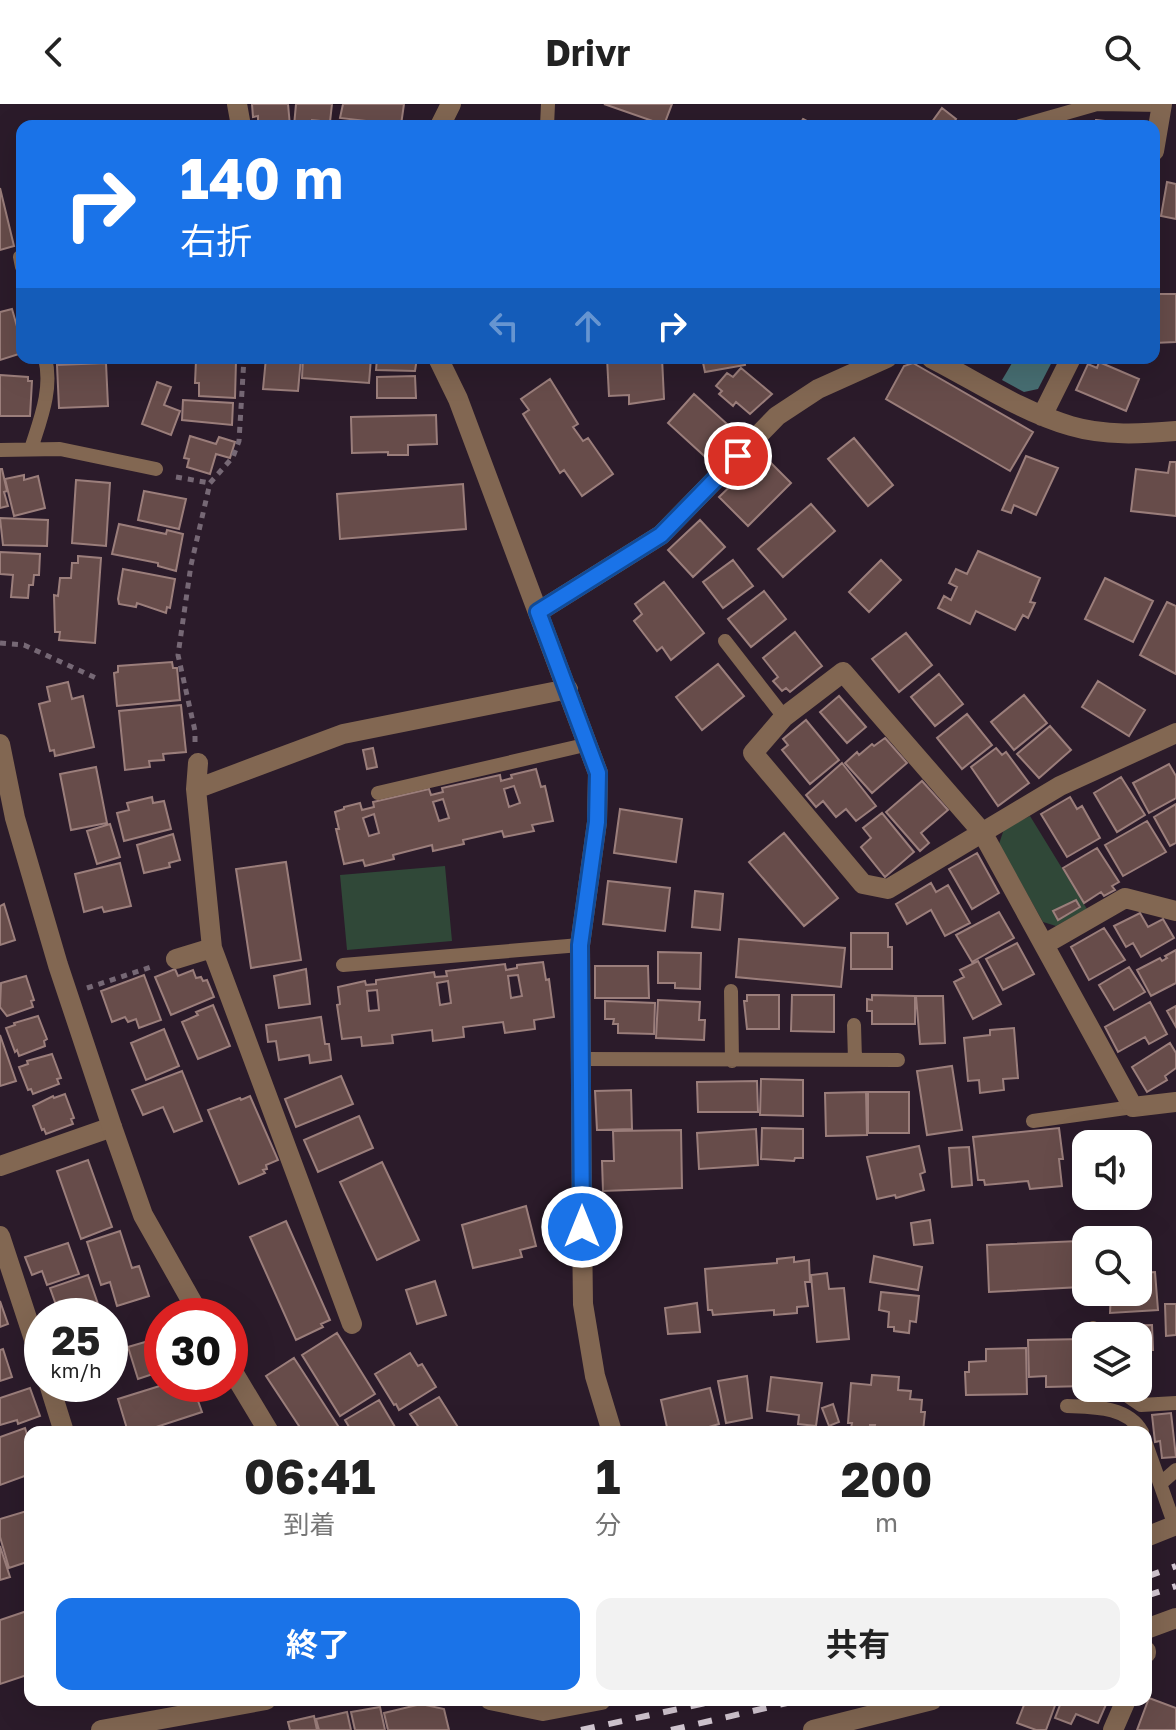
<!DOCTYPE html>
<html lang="ja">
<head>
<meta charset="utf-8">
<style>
  body { margin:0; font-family:"Golos Text","Noto Sans JP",sans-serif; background:#f2f2f2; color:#222; height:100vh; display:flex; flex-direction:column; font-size:30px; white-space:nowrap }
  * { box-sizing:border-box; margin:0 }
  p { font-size:26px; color:#767676 }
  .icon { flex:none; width:44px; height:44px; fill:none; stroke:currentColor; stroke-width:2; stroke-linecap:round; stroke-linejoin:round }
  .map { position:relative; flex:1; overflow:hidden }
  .details { position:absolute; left:24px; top:1322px; width:1128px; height:280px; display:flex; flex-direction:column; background:#fff; border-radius:16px; box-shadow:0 8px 32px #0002 }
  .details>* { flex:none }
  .hud { position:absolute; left:16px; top:16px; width:1144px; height:244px; border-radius:16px; box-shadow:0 8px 32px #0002; background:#1a73e8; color:#fff; overflow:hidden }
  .controls { position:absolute; left:1072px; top:1026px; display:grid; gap:16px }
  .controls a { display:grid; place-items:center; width:80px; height:80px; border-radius:16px; background:#fff; box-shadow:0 8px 32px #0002; font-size:40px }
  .speed { position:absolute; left:24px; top:1194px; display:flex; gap:16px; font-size:40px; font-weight:700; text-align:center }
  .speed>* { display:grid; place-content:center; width:104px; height:104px; border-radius:50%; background:#fff; box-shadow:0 8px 32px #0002; line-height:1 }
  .speed small { font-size:20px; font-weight:400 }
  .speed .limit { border:12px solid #d22; background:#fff; color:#111 }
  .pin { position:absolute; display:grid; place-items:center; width:68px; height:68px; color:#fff; margin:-34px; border:4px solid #fff; border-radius:50%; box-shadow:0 2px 8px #0007 }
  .me { position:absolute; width:88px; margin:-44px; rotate:0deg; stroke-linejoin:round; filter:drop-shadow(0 0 6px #0008) }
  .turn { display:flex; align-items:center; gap:28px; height:168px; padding:0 32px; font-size:36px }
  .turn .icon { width:104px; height:104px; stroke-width:2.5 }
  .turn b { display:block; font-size:56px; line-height:68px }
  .lanes { display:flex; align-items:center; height:76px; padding:0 32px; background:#0003; justify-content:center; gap:40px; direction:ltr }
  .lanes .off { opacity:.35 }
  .eta { display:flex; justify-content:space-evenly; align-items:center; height:136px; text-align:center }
  .eta b { font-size:48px; font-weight:700; line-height:56px }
  .primary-button { display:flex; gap:16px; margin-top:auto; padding:16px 32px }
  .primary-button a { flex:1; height:92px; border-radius:16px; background:#1a73e8; color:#fff; font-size:32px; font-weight:700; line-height:92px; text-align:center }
  .primary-button a+a { background:#f2f2f2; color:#222 }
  header { display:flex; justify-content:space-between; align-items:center; height:104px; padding:0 32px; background:#fff; font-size:36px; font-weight:700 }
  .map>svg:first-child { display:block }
  .green { fill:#304838 }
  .water { fill:#476e72 }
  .building { fill:#674c4a; stroke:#9b7e7b; stroke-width:2; fill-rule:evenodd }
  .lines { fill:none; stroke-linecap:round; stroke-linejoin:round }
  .path { stroke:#766875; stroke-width:5; stroke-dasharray:6 6; stroke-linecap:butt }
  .service { stroke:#826752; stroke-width:14 }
  .minor { stroke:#826752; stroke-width:20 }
  .tertiary { stroke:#826752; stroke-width:20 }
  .rail { stroke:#d5c9d4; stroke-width:6; stroke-dasharray:14 14; stroke-linecap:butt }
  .route-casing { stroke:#114b97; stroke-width:20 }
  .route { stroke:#1a73e8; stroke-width:14 }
</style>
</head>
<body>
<header><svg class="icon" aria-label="back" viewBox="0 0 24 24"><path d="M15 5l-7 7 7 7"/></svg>Drivr<svg class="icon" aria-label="search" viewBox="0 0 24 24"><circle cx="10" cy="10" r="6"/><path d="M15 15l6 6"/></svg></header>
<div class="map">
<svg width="1176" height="1626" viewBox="0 0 1176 1626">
  <rect width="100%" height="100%" fill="#2b1b2a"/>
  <!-- green -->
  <path class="green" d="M1030,712L1087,805L1056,822L1043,818L999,740L1004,725Z
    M445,762L452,837L347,846L340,771Z"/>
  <!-- water -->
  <path class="water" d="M1015,254H1054L1038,285L1024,288L1002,276Z"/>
  <!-- building -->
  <path class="building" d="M252,0H288L290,22H258V12L253,13Z
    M296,0H332L330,18L312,16L311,22H294Z
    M343,0H404L401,21L340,14Z
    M604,0H672L664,21Z
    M942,4L956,15L951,22H929Z
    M803,15L816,22H799Z
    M1096,16L1132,20V22H1095Z
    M1167,78L1176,80V115L1161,112Z
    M0,84L14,142L0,146Z
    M1154,190H1176V238L1154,239Z
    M12,205L22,240V249L0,256V208Z
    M266,254H301L298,287L263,285Z
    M303,254H371L369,279L302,274Z
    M377,254H417L415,267L376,266Z
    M607,254H662L664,295L629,300V291L609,292Z
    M702,254H744L745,261L705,268Z
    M196,256L236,257L235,294L199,292V279H195Z
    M1099,258L1139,275L1126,307L1076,286L1088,260L1097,264Z
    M106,259L108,302L59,304L57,261Z
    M913,259L1033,328L1010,367L886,295L904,262Z
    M741,264L772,290L750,310L736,298L733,302L719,290L722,287L716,282L727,269L733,273Z
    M0,271L28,273V277H32L30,312H0Z
    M415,272L416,294H377V273Z
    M550,275L578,320L573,323L583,337L588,334L613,370L582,392L564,366L560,369L523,310L529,306L521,295Z
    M157,278L171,283L164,301L180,307L171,331L142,320Z
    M694,290L738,330L712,359L668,319Z
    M183,296L233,299L232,321L182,316Z
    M436,311L437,340L408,341V351H388V348L352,349L351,313Z
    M190,332L216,340L219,333L235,338L230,354L216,350L210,370L187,363L189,355L184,354Z
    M854,334L893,381L868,402L828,355Z
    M763,351L791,379L748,422L719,393Z
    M1026,352L1058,364L1036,411L1014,401L1011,409L1002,406Z
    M1170,358H1176V412L1131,407L1136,365L1168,369Z
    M0,365H2L7,387L4,388L8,402L0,404Z
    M24,371V376L38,372L45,404L14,412L5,375Z
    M76,376L110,379L106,442L72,439Z
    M463,380L466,425L340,435L337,390Z
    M144,387L186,395L179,425L138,416Z
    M811,400L835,427L783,473L758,445Z
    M0,414L48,416L47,442L3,441Z
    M700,416L725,443L693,473L668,446Z
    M119,420L166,430L167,426L183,430L176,467L158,462V459L112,450Z
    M978,447L1040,474L1030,498L1035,499L1028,514L1023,511L1015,526L976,507L970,520L938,504L944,492L951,496L957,483L949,479L956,465L967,470Z
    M0,448L40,450L39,471H34L33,481H29L28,494L11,493L13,471L0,470Z
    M78,452L101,454L95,539L59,536L60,528H55L54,491L58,492L60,474H71L72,459H78Z
    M733,456L753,482L723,504L703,478Z
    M881,456L901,476L869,508L849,488Z
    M123,465L175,475L170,504L167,503L166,509L137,499L136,503L119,500L118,495Z
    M1105,474L1153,497L1133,538L1085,515Z
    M664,478L704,529L671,556L662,543L657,547L634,517L642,510L635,500Z
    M764,487L786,515L751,543L728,515Z
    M1167,498L1176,502V570L1140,551Z
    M795,528L822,562L790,588L786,584L782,587L773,577L778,573L763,554Z
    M906,529L932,561L899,588L872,555Z
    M172,558L173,564H177L180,596L117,602L114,569L118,568V562Z
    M718,560L744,592L702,626L676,593Z
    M939,570L963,600L935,622L911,593Z
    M1098,577L1145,606L1129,632L1082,603Z
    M68,578L72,595L83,592L94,643L55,652L54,646L50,647L39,600L50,597L47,583Z
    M1024,591L1047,619L1014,646L991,618Z
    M839,592L866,623L847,639L820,608Z
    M181,601L186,648L163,650L164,656L149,657L150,663L125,666L119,607Z
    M967,610L992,641L962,665L937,634Z
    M806,616L839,656L810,680L782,646L788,641L783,635Z
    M1050,622L1071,646L1039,674L1017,650Z
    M885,634L907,659L872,689L845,659L857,648L859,651L872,640L874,642Z
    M373,644L377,663L367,665L363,646Z
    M996,644L1002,651L1006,648L1029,679L998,702L971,663Z
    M842,659L876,702L856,717L846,705L836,713L823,697L816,703L806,691Z
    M1169,660L1176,672V694L1149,709L1133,679Z
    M96,663L107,719L71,726L60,670Z
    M536,665L541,683L545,682L553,717L532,721L534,727L504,733L502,727L463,736L464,740L433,747L432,741L393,751L394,755L365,762L363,756L344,760L336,725H339L335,708L344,705V703L360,699L362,706L374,703L373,698L429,685L431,691L443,688L442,684L500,671L501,677L512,674L511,671ZM514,682L520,699L509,703L504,685ZM443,695L449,714L439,717L433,698ZM374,710L379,729L369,732L363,714Z
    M1121,673L1145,711L1117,728L1094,689Z
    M922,677L948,706L921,729L929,739L920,747L886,708Z
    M152,693L153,699L164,697L171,725L124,737L117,709L129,706L127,699Z
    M1070,693L1077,705L1082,702L1100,734L1067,753L1041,710Z
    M1176,700V739L1170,742L1154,713Z
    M620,705L682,715L676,758L614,749Z
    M882,709L914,748L885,773L861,743L871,734L863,724Z
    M1147,717L1166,748L1123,772L1105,741Z
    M110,720L120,753L97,760L87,727Z
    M784,729L838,794L804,822L749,758Z
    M173,730L180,756L169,759L170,763L144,769L137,741Z
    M1097,744L1119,778L1112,782L1115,786L1104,792L1101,788L1084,799L1063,764Z
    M977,749L999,789L972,805L949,765Z
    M286,758L301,856L251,864L236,765Z
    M120,759L131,802L104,808L102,803L84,808L75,770Z
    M608,777L670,784L665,827L603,820Z
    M931,779L936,788L948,781L970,819L945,832L931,806L907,820L896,800Z
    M695,787L723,790L720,826L692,823Z
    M1076,796L1080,803L1058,816L1053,807Z
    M4,800L15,836L0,841V802Z
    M999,808L1014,834L972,858L956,831Z
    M1140,809L1148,823L1163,815L1174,834L1141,853L1133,839L1126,843L1114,822Z
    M1104,824L1125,856L1089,876L1071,843Z
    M851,829H888V843H892V865H851Z
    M739,835L845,844L841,883L736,873Z
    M1017,839L1034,870L1003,886L986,855Z
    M1176,846V879L1151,892L1137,866L1160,854L1162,857L1167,854L1165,852Z
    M658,848L701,849L700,885L675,884V879H658Z
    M978,857L1001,900L973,915L954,878L964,873L960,866Z
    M543,858L546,876L549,875L554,913L534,916L535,925L505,929L503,918L463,923L464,933L433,937L432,926L392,931L393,939L362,942L361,933L342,935L337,901L340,900L338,883L365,877L366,881L376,880V876L434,868L435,873L447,872L446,867L505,860L506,866L517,864V861ZM518,871L522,892L511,894L508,872ZM448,877L451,899L440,901L437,879ZM377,886L379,906L369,907L367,887Z
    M595,862H648L649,894H595Z
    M1129,863L1145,888L1114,906L1099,881Z
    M175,865L178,872L193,866L196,874L201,873L203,877L207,876L214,893L171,911L155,873Z
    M306,865L310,900L279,904L274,872Z
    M144,871L161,916L139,924L136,915L128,918L125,913L112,918L101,887Z
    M26,872L34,896L31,897L33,903L7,912L0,903L1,879Z
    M747,891H779V925H747L744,897H747Z
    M792,891H834V928L791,927Z
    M872,891L915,892V920H872V907H867V895L872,896Z
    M916,892H943L945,939L920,940Z
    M658,896L700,898L699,916H705L704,936L656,934Z
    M605,897L655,899L654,930L618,929V920H613L614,915H605Z
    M1150,898L1167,930L1149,940L1145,933L1118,948L1105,923Z
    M213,901L230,942L198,955L182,918L198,911L196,908Z
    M1176,902V923L1167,907Z
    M38,912L47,935L44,937L45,942L19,952L17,946L15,948L6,924L15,921L14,919Z
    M321,913L325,940H329L331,956L310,959L309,951L279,956L276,937L268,938L266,921Z
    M1014,924L1018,974L1003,975L1004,986L980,989L979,976L968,977L964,934L990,931V926Z
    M164,925L179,962L146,976L131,939Z
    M0,931L16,977L0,982Z
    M1170,939L1176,949V964L1165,972L1167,976L1147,988L1132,963Z
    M52,950L61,974L57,975L59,980L33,990L31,985L28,986L19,963L28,960L27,957Z
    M952,962L962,1026L927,1031L917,967Z
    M182,967L202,1017L174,1028L163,1003L143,1011L132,986Z
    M341,972L353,1000L296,1023L285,995Z
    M761,975L803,976V1012L760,1011Z
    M757,977L758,1008H698L697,978Z
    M631,986L632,1025L597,1026L595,987Z
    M866,988L867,1031L826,1032L825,989Z
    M868,988H909V1029H868Z
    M65,990L74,1014L71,1015L73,1020L46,1030L44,1025L42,1026L33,1002L53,992L54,994Z
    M250,992L278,1056L266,1061L267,1065L263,1066L265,1069L239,1080L208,1006L240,994L241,996Z
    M359,1012L373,1044L318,1068L304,1036Z
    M762,1024L803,1025V1054H795L794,1057L761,1055Z
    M1059,1024L1063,1055H1059L1062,1082L1030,1085L1028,1077L985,1081L984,1076H978L973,1033Z
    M756,1025L758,1061L699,1065L697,1029Z
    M681,1026L682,1084L603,1087L602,1057H614L613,1027Z
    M919,1042L925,1068L920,1070L924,1086L896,1094L895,1091L877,1095L867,1053Z
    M969,1043L972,1081L952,1083L949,1044Z
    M88,1056L112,1123L81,1135L57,1067Z
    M382,1058L419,1136L377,1156L340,1078Z
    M526,1102L536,1142L520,1146L522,1153L473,1164L462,1121Z
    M930,1116L933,1139L914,1141L911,1119Z
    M286,1117L330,1216L321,1220L323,1223L296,1236L250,1133Z
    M120,1127L132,1164L139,1162L149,1192L117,1202L110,1178L101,1181L87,1138Z
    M1079,1137L1081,1183L989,1188L987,1141Z
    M68,1139L79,1170L47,1181L42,1167L32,1171L25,1153Z
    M874,1152L922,1163L918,1186L870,1178Z
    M794,1153V1158L809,1156L810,1178H805L808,1202L797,1203V1209L774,1211V1206L713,1211L712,1206H708L705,1165L777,1159V1155Z
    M1155,1168L1158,1206L1110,1209L1111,1188H1138V1169Z
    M827,1169L829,1185L844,1184L849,1235L817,1238L811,1171Z
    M88,1171L99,1203L73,1212H60L50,1184Z
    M435,1177L446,1211L417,1220L406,1186Z
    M881,1188L919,1192L916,1218L910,1217L909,1229L894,1227V1223H888L889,1208L879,1206Z
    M0,1197L8,1220L0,1223Z
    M697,1199L700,1228L668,1230L665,1204Z
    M1165,1200H1176V1231L1166,1232Z
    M1152,1221L1153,1246H1138V1232H1115V1222Z
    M337,1229L375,1290L340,1312L302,1251Z
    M162,1233V1267L138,1275L128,1243Z
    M1085,1235L1086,1282L1046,1283V1272L1029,1273L1028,1236Z
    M1026,1244L1027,1290L966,1291L965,1268H969V1258L986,1257V1245Z
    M3,1245L12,1273L0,1277V1246Z
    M116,1249L119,1259L111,1262L116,1275L110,1277V1251Z
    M410,1249L418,1262L422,1260L436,1283L399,1306L396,1300L394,1301L375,1270Z
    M294,1254L342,1328H303L266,1272Z
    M872,1271L899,1273L898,1286L911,1287L910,1295L922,1296L921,1308H925L923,1328L891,1325L890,1328H874L875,1321H870V1326L851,1324L852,1319H848L851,1279L871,1281Z
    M747,1272L752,1314L726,1319L718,1277Z
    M771,1273L822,1279L816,1322L798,1320L799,1311L767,1307Z
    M73,1280H101L76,1288Z
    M166,1280H192L202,1308L141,1328H128L118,1295Z
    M30,1284L40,1312L18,1320L17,1316L0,1321V1294Z
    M710,1284L719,1320L692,1328H668L661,1296Z
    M439,1293L461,1328H422L410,1310Z
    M379,1296L398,1328H352L345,1316Z
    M833,1300L839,1318L829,1322L822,1304Z
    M1171,1309L1176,1353L1162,1354L1160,1337L1155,1338L1152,1311Z
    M25,1324L30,1340V1370L0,1381V1333Z
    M30,1406V1457L9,1464L0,1433V1415Z
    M0,1442L10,1473L0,1476Z
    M30,1506V1570L0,1580V1516Z
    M1149,1594L1176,1604V1626H1137Z
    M1026,1596H1057L1046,1626H1036L1017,1619Z
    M1062,1596H1108L1098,1619L1076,1610L1071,1620L1055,1614Z
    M421,1600L444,1605L449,1626H388L384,1609Z
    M380,1603L385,1626H355L351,1608Z
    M347,1608L351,1626H319L316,1615Z
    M314,1612L317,1626H290L288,1618Z"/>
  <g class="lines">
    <!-- path -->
    <path class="path" d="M176,373L210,379
      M0,539L24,541L96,574
      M195,638V627L178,551L191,461L210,379L233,353L239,337L244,254
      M87,884L154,862"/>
    <!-- service -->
    <path class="service" d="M547,22L548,0
      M1020,22L1097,0L1162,1
      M20,153L22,163
      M31,345C40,316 53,285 45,254
      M0,346L60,345L156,365
      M725,537L784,613
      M378,689L589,640
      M343,861L580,841
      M731,887L732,957
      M854,921L855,956
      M582,955L898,956
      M1033,1017L1133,1003
      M1093,1224L1095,1232
      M1116,1284L1141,1301L1176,1299
      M1067,1302C1093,1303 1128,1302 1142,1328
      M1146,1340L1175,1422
      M1160,1380L1176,1366"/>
    <!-- minor -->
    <path class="minor" d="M237,0L241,22
      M440,22L451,0
      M1154,47L1162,0
      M438,254L458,295L598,669L597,718L580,841L582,1123L583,1200L595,1272L612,1328
      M931,254C976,277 1022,308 1071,322C1105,332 1141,330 1176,327
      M1042,312L1071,254
      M538,508L661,431L777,312L818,285L887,254
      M1176,629L1060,682L888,785L863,780L753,649L784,613L843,568L982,728L1133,1003L1176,998
      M196,685L198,659
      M1045,840L1125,794L1176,807
      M176,855L212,844
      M0,1062L112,1023
      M0,1132L42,1260
      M352,1220L212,844L196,685L343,630L568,585
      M49,1280L64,1328
      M1146,1433L1176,1421
      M1146,1525L1176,1514
      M1146,1547V1549
      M490,1596L543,1607L601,1596
      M101,1626L266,1596
      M813,1626L932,1596
      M1113,1626L1126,1596"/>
    <!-- tertiary -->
    <path class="tertiary" d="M0,640L15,714L58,861L112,1023L143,1111L200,1212
      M230,1263L269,1328"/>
    <!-- rail -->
    <path class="rail" d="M1146,1473L1176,1462
      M1146,1492L1176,1482
      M581,1626L720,1596
      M671,1626L800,1596"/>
  </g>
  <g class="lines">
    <defs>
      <path id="route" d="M582,1123L580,841L597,718L598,669L538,508L661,431L738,352"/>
    </defs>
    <!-- route casing -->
    <use href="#route" class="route-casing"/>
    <!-- route -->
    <use href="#route" class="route"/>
  </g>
</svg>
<div class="controls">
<a><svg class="icon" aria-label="sound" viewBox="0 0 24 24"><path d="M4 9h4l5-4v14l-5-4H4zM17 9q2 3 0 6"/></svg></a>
<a><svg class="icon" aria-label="search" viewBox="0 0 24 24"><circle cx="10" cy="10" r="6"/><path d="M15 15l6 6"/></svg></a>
<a><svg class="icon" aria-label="layers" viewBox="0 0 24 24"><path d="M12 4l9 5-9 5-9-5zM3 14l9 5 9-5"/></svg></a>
</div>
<div class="speed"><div>25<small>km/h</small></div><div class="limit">30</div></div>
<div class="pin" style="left:738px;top:352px;background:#d93025"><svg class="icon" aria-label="arrive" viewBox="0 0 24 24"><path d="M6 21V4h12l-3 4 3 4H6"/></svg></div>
<svg class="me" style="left:582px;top:1123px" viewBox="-20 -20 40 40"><circle r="17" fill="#1a73e8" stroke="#fff" stroke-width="3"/><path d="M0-11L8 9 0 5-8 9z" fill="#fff"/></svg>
<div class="hud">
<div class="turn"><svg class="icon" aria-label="right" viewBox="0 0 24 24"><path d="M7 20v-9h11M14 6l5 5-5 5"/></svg><div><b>140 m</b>右折</div></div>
<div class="lanes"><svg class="icon off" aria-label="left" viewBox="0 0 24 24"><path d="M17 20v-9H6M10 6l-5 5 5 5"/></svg><svg class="icon off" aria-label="ahead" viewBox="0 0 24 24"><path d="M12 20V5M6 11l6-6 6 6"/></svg><svg class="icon" aria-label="right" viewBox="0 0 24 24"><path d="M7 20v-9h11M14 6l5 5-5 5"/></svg></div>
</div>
<section class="details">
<div class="eta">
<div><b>06:41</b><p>到着</p></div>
<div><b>1</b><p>分</p></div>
<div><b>200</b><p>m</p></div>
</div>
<div class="primary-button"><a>終了</a><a>共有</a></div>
</section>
</div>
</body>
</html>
